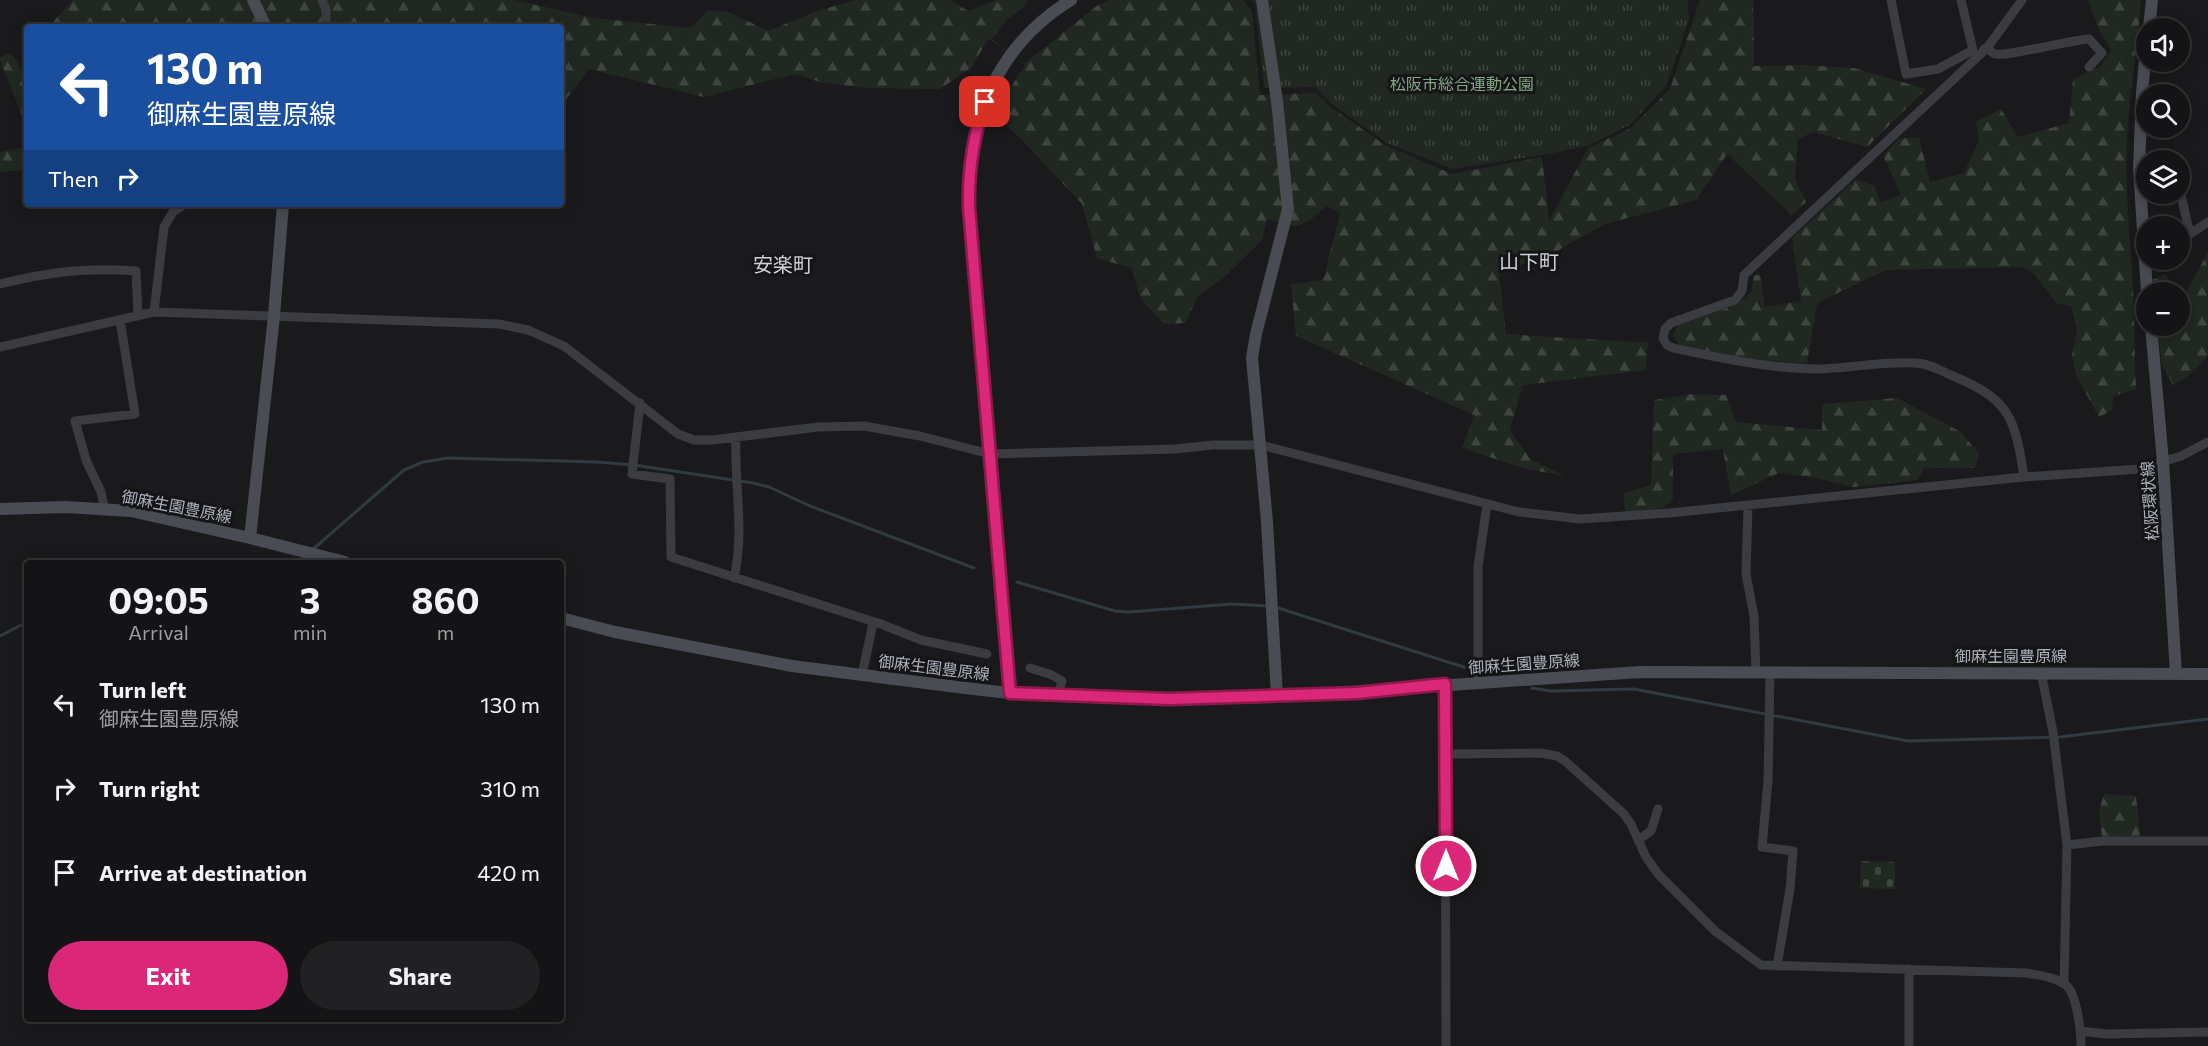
<!DOCTYPE html>
<html lang="en">
<head>
<meta charset="utf-8">
<style>
  body { margin:0; font-family:Commissioner,"Noto Sans JP",sans-serif; background:#212123; color:#f1f3f6; height:100vh; display:flex; flex-direction:column; font-size:22px; white-space:nowrap }
  * { box-sizing:border-box; margin:0 }
  p { font-size:20px; color:#9d9ea1 }
  .icon { flex:none; width:33px; height:33px; fill:none; stroke:currentColor; stroke-width:2; stroke-linecap:round; stroke-linejoin:round }
  .map { position:relative; flex:1; overflow:hidden }
  .panel { position:absolute; left:24px; top:560px; width:540px; height:462px; display:flex; flex-direction:column; background:#141416; border-radius:6px; box-shadow:0 3px 15px #0003,0 0 0 2px #333335 }
  .panel>* { flex:none }
  .guide { position:absolute; left:24px; top:24px; width:540px; height:183px; border-radius:6px; box-shadow:0 3px 15px #0003,0 0 0 2px #333335; background:#1a4fa0; color:#fff; overflow:hidden }
  .buttons { position:absolute; left:2136px; top:18px; display:grid; gap:12px }
  .buttons a { display:grid; place-items:center; width:54px; height:54px; border-radius:50%; background:#141416; box-shadow:0 3px 15px #0003,0 0 0 2px #333335; font-size:30px }
  .pin { position:absolute; display:grid; place-items:center; width:51px; height:51px; color:#fff; margin:-26px; border-radius:12px; box-shadow:0 3px 9px #0006 }
  .me { position:absolute; width:66px; margin:-33px; rotate:0deg; stroke-linejoin:round; filter:drop-shadow(0 0 4px #0008) }
  .turn { display:flex; align-items:center; gap:21px; height:126px; padding:0 24px; font-size:27px }
  .turn .icon { width:78px; height:78px; stroke-width:2.5 }
  .turn b { display:block; font-size:42px; line-height:51px }
  .then { display:flex; align-items:center; height:57px; padding:0 24px; background:#0003; gap:12px; font-size:22px }
  .eta { display:flex; justify-content:space-evenly; align-items:center; height:102px; text-align:center }
  .eta b { font-size:36px; font-weight:700; line-height:42px }
  .cta { display:flex; gap:12px; margin-top:auto; padding:12px 24px }
  .cta a { flex:1; height:69px; border-radius:36px; background:#db2777; color:#fff; font-size:24px; font-weight:700; line-height:69px; text-align:center }
  .cta a+a { background:#212123; color:#f1f3f6 }
  ul { padding:0; list-style:none }
  li { display:flex; align-items:center; gap:18px; height:84px; padding:0 24px }
  li div { flex:1 }
  li b { display:block; font-size:22px }
  li em { font-style:normal }
  .map>svg:first-child { display:block }
  .forest { fill:url(#forest-firs) }
  .cemetery { fill:url(#cemetery-stones) }
  .park { fill:url(#park-tufts) }
  .lines { fill:none; stroke-linecap:round; stroke-linejoin:round }
  .stream { stroke:#303a41; stroke-width:3 }
  .street { stroke:#3b3c42; stroke-width:9 }
  .secondary { stroke:#494c52; stroke-width:12 }
  .route-casing { stroke:#8e194d; stroke-width:15 }
  .route { stroke:#db2777; stroke-width:10 }
  .labels { text-anchor:middle; dominant-baseline:central; stroke-width:6; stroke-linejoin:round; paint-order:stroke }
  .park-label { font-size:16px; fill:#84a785; stroke:#151518 }
  .street-label { font-size:16px; fill:#adb2bc; stroke:#151518 }
  .quarter-label { font-size:20px; fill:#ced1d8; stroke:#151518 }
</style>
</head>
<body>
<div class="map">
<svg width="2208" height="1046" viewBox="0 0 2208 1046">
  <defs>
    <pattern id="forest-firs" width="22" height="20" patternUnits="userSpaceOnUse" patternTransform="scale(1.5)"><rect width="22" height="20" fill="#202821"/><path d="M5 1l3.5 6h-7zM16 11l3.5 6h-7z" fill="#3e453f"/></pattern>
    <pattern id="cemetery-stones" width="16" height="16" patternUnits="userSpaceOnUse" patternTransform="scale(1.5)"><rect width="16" height="16" fill="#202821"/><path d="M2 7V4a2 2 0 0 1 4 0v3zM10 15v-3a2 2 0 0 1 4 0v3z" fill="#3e453f"/></pattern>
    <pattern id="park-tufts" width="24" height="20" patternUnits="userSpaceOnUse" patternTransform="scale(1.5)"><rect width="24" height="20" fill="#202821"/><path d="M3 7l-1-3M5 7V3M7 7l1-3M15 17l-1-3M17 17v-4M19 17l1-3" fill="none" stroke="#3e453f"/></pattern>
  </defs>
  <rect width="100%" height="100%" fill="#1a1a1d"/>
  <!-- forest -->
  <path class="forest" d="M73,0H514L594,18L691,28L708,10L729,12L768,31L817,11L856,0H951L968,11L997,0H1028L1025,6L1007,20L992,39L1024,64L1098,5L1110,0H1243L1252,11L1260,95L1315,93L1332,108L1385,145L1452,174L1542,157L1549,221L1588,148L1631,128L1670,89L1700,0H1753L1754,66L1801,65L1854,68L1926,89L1867,147L1813,132L1798,139L1795,179L1806,202L1792,215L1727,154L1696,200L1605,224L1555,252L1499,273L1506,334L1648,343L1646,370L1523,385L1510,430L1530,459L1565,476L1526,469L1462,448L1474,415L1296,336L1291,284L1323,280L1340,214L1327,206C1299,229 1302,229 1267,219L1262,240L1223,278L1197,297L1186,323L1164,324L1141,299L1131,268L1097,258L1082,204L1023,141L994,114L1025,65L990,39L985,44L972,67L940,89L864,88L820,82L795,74L704,97L589,69L564,102L561,103V27H48Z
    M2088,0H2141C2138,47 2129,94 2127,141C2125,191 2130,239 2133,288C2135,322 2134,356 2136,389L2113,396L2112,410L2099,417L2076,375L2072,355L2077,330L2071,306L2056,303L2033,273L2021,267L1886,270L1823,300L1817,305L1807,363L1752,360L1680,345L1673,336L1677,326L1738,304L1751,292L1754,276L1760,274L1765,307L1801,301L1792,238L1856,179L1874,186L1881,202L1901,195L1883,156L1899,139L1919,137L1930,182L1964,173L1979,140L1976,122L2001,109L2018,137L2069,123L2073,79L2101,66L2111,50L2099,30Z
    M11,53L25,74H27V128L0,60V57Z
    M27,147V170L0,172V152Z
    M2208,252V355C2198,369 2188,377 2173,385L2162,365L2157,326H2180V297L2188,289Z
    M2166,274L2173,292H2154L2152,280Z
    M1692,394L1726,395L1736,422L1822,430V404L1897,398L1961,432L1979,454L1975,468H1924L1918,480L1853,487L1816,478L1779,473L1731,495L1723,449L1673,454V498L1665,507L1626,516L1623,493L1651,485L1654,400Z
    M2104,794L2136,796L2140,836L2102,837L2099,811Z"/>
  <!-- cemetery -->
  <path class="cemetery" d="M1861,861L1895,862V889L1860,888Z"/>
  <!-- park -->
  <path class="park" d="M1252,0H1688L1689,20L1666,86L1631,124L1590,145L1549,154L1452,169L1387,143L1333,105L1315,87L1264,88L1255,4Z"/>
  <g class="lines">
    <!-- stream -->
    <path class="stream" d="M312,550L404,470L423,462L448,458L597,462L634,465L753,483L769,487L810,506L974,568
      M297,562L305,556
      M1017,582L1115,611L1129,612L1232,604L1269,606
      M1275,607L1473,670
      M0,636L27,622
      M1532,688L1551,691L1634,689L1908,741L2060,737L2208,719"/>
    <!-- street -->
    <path class="street" d="M322,0L326,10V27
      M1891,0L1906,74L1938,69L1973,50L1961,0
      M2022,0L1987,48L1744,275L1742,291L1735,300L1671,323L1665,329L1663,338L1667,345L1673,348C1720,358 1766,368 1814,369C1847,369 1881,361 1915,363C1928,363 1941,371 1953,376C2011,400 2015,419 2024,477
      M1984,49L1987,48C1990,50 1992,53 1995,54C2005,57 2071,40 2089,39L2102,53L2089,67
      M2180,191L2190,234L2208,222
      M0,284C49,272 86,267 136,271L138,316
      M154,312L164,227L173,212L185,204
      M0,347L154,312L499,324L528,330L564,346L678,434L694,440H712L818,427L864,426L920,436L990,454L1175,449L1213,445H1261L1519,512L1580,519L1669,513L2024,477L2140,469L2181,456L2208,442
      M640,403L632,474L670,479L671,557L881,624L921,640L987,654
      M1748,505L1746,574L1754,616L1756,672
      M105,510L101,492L86,460L75,421L135,414L120,320
      M734,578C745,531 734,485 736,438
      M1030,668L1052,675L1062,681L1058,695
      M1770,672L1768,781L1762,847L1793,851L1790,889L1777,966
      M2041,672L2053,732L2067,845L2064,984
      M862,675L873,623
      M1478,682V567L1487,504
      M1445,684L1446,1046
      M1446,754L1540,753L1557,756L1565,761L1624,814L1631,824L1646,857L1658,874L1715,931L1761,965L2026,973C2038,975 2057,977 2067,986C2077,996 2081,1032 2081,1046
      M1638,840L1651,831L1658,809
      M2067,845L2103,841H2208
      M2081,1031L2106,1034L2208,1032
      M1909,1046V969"/>
    <!-- secondary -->
    <path class="secondary" d="M253,0L266,27
      M1262,0L1277,101L1288,209L1256,334L1252,358L1267,522L1277,697
      M2149,28L2152,0
      M2146,49L2142,93L2139,168L2147,292
      M2151,326L2163,462L2176,674
      M0,509L65,507L131,511L250,538L345,562
      M250,538L274,316L283,204
      M561,618L615,632L792,666L965,688L1009,693L1088,697L1169,699L1277,697L1640,672L2208,674
      M1009,693L969,208C967,122 995,47 1071,0"/>
  </g>
  <g class="lines">
    <defs>
      <path id="route" d="M985,102C973,137 968,171 969,208L1010,693L1169,699L1356,693L1445,684L1446,866"/>
    </defs>
    <!-- route casing -->
    <use href="#route" class="route-casing"/>
    <!-- route -->
    <use href="#route" class="route"/>
  </g>
  <g class="labels">
    <!-- park labels -->
    <g class="park-label">
      <text x="1462" y="83">松阪市総合運動公園</text>
    </g>
    <!-- street labels -->
    <g class="street-label">
      <text transform="translate(2149 501) rotate(-94)">松阪環状線</text>
      <text transform="translate(177 506) rotate(11)">御麻生園豊原線</text>
      <text x="2011" y="655">御麻生園豊原線</text>
      <text transform="translate(1524 663) rotate(-4)">御麻生園豊原線</text>
      <text transform="translate(934 667) rotate(7)">御麻生園豊原線</text>
    </g>
    <!-- quarter labels -->
    <g class="quarter-label">
      <text x="1529" y="261">山下町</text>
      <text x="783" y="264">安楽町</text>
    </g>
  </g>
</svg>
<div class="buttons">
<a><svg class="icon" aria-label="sound" viewBox="0 0 24 24"><path d="M4 9h4l5-4v14l-5-4H4zM17 9q2 3 0 6"/></svg></a>
<a><svg class="icon" aria-label="search" viewBox="0 0 24 24"><circle cx="10" cy="10" r="6"/><path d="M15 15l6 6"/></svg></a>
<a><svg class="icon" aria-label="layers" viewBox="0 0 24 24"><path d="M12 4l9 5-9 5-9-5zM3 14l9 5 9-5"/></svg></a>
<a>+</a>
<a>−</a>
</div>
<div class="pin" style="left:985px;top:102px;background:#d93025"><svg class="icon" aria-label="arrive" viewBox="0 0 24 24"><path d="M6 21V4h12l-3 4 3 4H6"/></svg></div>
<svg class="me" style="left:1446px;top:866px" viewBox="-20 -20 40 40"><circle r="17" fill="#db2777" stroke="#fff" stroke-width="3"/><path d="M0-11L8 9 0 5-8 9z" fill="#fff"/></svg>
<div class="guide">
<div class="turn"><svg class="icon" aria-label="left" viewBox="0 0 24 24"><path d="M17 20v-9H6M10 6l-5 5 5 5"/></svg><div><b>130 m</b>御麻生園豊原線</div></div>
<div class="then">Then<svg class="icon" aria-label="right" viewBox="0 0 24 24"><path d="M7 20v-9h11M14 6l5 5-5 5"/></svg></div>
</div>
<section class="panel">
<div class="eta">
<div><b>09:05</b><p>Arrival</p></div>
<div><b>3</b><p>min</p></div>
<div><b>860</b><p>m</p></div>
</div>
<ul>
<li><svg class="icon" aria-label="left" viewBox="0 0 24 24"><path d="M17 20v-9H6M10 6l-5 5 5 5"/></svg><div><b>Turn left</b><p>御麻生園豊原線</p></div><em>130 m</em></li>
<li><svg class="icon" aria-label="right" viewBox="0 0 24 24"><path d="M7 20v-9h11M14 6l5 5-5 5"/></svg><div><b>Turn right</b></div><em>310 m</em></li>
<li><svg class="icon" aria-label="arrive" viewBox="0 0 24 24"><path d="M6 21V4h12l-3 4 3 4H6"/></svg><div><b>Arrive at destination</b></div><em>420 m</em></li>
</ul>
<div class="cta"><a>Exit</a><a>Share</a></div>
</section>
</div>
</body>
</html>
